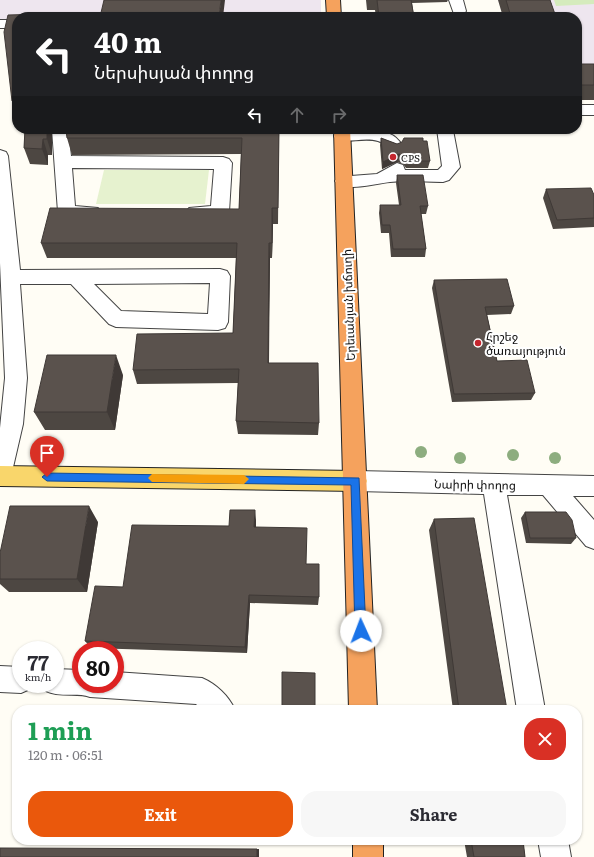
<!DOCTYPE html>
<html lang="en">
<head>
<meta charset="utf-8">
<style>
  body { margin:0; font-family:Literata,"Noto Sans Armenian",serif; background:#f7f7f7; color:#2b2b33; height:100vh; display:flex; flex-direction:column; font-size:15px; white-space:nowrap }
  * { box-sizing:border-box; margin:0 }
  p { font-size:13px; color:#7c7c81 }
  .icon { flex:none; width:22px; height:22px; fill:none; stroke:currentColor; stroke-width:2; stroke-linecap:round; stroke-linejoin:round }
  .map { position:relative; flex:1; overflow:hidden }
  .panel { position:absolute; left:12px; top:705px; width:570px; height:140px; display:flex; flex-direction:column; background:#fff; border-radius:16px; box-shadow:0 1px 3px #0004 }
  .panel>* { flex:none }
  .banner { position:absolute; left:12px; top:12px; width:570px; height:122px; border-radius:16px; box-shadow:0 1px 3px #0004; background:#202124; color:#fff; overflow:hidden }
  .speed { position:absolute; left:12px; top:641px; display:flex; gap:8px; font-size:20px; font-weight:700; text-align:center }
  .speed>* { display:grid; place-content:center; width:52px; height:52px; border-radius:50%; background:#fff; box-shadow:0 1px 3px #0004; line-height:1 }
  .speed small { font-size:10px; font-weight:400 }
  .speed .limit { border:6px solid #d22; background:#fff; color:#111 }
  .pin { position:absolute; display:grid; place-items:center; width:34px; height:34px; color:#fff; margin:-41px -17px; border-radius:50% 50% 50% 0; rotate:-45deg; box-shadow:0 0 4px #0007 }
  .pin .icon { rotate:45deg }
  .me { position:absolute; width:44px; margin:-22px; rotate:358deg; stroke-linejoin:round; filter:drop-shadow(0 0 3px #0008) }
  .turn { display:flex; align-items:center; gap:14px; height:84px; padding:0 16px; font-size:18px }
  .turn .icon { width:52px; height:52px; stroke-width:2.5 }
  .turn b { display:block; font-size:28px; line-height:34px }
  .lanes { display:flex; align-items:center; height:38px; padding:0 16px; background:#0003; justify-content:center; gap:20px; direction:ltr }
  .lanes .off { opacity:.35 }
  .round { display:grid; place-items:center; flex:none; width:42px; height:42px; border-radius:16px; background:#f7f7f7 }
  .summary { display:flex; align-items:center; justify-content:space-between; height:68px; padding:0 16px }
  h1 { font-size:24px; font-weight:700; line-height:30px; color:#1e9e55 }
  .action { display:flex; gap:8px; margin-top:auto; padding:8px 16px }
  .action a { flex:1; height:46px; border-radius:16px; background:#ea580c; color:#fff; font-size:16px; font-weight:700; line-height:46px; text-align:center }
  .action a+a { background:#f7f7f7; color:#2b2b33 }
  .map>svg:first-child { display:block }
  .industrial { fill:#eee6ef }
  .green { fill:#d5ebbd }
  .pitch { fill:#e6f2cf }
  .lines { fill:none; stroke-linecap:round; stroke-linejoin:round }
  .minor-casing { stroke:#444; stroke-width:2 }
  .major-casing { stroke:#222; stroke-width:2 }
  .highway-casing { stroke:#222; stroke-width:2 }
  .minor { fill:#fff; fill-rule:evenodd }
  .major { fill:#f9d66b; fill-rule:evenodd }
  .highway { fill:#f5a25d; fill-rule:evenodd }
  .tree { fill:#8dad7f }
  .wall { fill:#4d4742 }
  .shaded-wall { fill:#3f3936 }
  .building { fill:#5a524d; stroke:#3f3936 }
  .route { fill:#1a73e8; stroke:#114b97 }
  .slow { fill:#f59e0b }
  .poi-dot { fill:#c4262e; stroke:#fff; stroke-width:1.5 }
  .labels { text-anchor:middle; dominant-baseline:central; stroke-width:4; stroke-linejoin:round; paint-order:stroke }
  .far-poi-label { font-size:10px; fill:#111; stroke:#fff; text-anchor:start }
  .street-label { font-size:12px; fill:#111; stroke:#fff }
  .poi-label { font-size:12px; fill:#111; stroke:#fff; text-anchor:start }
</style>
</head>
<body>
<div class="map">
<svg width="594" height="857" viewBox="0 0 594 857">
  <rect width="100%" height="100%" fill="#fffdf5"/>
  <!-- industrial -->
  <path class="industrial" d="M0,0H321V17H17V21L0,20Z
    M498,0H594V100H577V17H503Z"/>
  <!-- green -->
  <path class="green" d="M554,0H594V4L556,6Z"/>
  <!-- pitch -->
  <path class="pitch" d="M104,170H209L205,204H96Z"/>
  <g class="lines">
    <defs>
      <path id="minor" d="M449,0H463L466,11L464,14H454Z
        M0,20H17V28H0Z
        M577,105H594V115H577Z
        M52,129H68L71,156L223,157L229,159L232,163L229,212L226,216C215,220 200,220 189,216L186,212L189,208L211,206L214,169L72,168L75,206L98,208L101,212L98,216C87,220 72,220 61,216L58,212Z
        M437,129L453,130L460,167L449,180L443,182C426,182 407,180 390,182C372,184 356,190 338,185L335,181L338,177L377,174L397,163L403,165L405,170H438L442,166Z
        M371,130C384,131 395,133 402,145L400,149C388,152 388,144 378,141C364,137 350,143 336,140L334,136L336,132Z
        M0,150L6,152L8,156L20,270L220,269L227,271L230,276L228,322L225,328L218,330L116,327L109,324L71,284H20L27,378L23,424L11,476L8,483L0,486V428L5,378L0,263ZM210,283L208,314L121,311L94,284Z
        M356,471L594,476V496H573L594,520V549L586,546L543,495H507L545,710H517L484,494L356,491L348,488L345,481L348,474Z
        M0,666L21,667V684H33L30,689L21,693L0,692Z
        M55,669L81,670V684H115V672L202,678C216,684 229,696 235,710H202L196,704L90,697C77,692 61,698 46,691L42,684H55Z
        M538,840H568L571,857H541Z"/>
      <path id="major" d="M0,466L356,471L364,474L367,481L364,488L356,491L0,486Z"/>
      <path id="highway" d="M326,0H340L341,17H327Z
        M334,129H350L377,710H349Z
        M353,840H383V857H353Z"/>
    </defs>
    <!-- minor casing -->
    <use href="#minor" class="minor-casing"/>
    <!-- major casing -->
    <use href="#major" class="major-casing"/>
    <!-- highway casing -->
    <use href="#highway" class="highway-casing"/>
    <!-- minor -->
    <use href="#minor" class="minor"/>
    <!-- major -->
    <use href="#major" class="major"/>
    <!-- highway -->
    <use href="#highway" class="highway"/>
  </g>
  <!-- trees -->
  <g class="tree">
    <circle cx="421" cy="452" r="6"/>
    <circle cx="513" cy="455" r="6"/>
    <circle cx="460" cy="458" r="6"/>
    <circle cx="555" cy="458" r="6"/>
  </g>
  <!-- wall -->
  <path class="wall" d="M366,0H448L447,2L412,3L414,17H376L375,10H367Z
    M498,0H550L556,17H503Z
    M577,64H594V100H577Z
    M25,129H52V155H48V165L30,164L24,148Z
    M66,129H279L278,224H273L272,258H270L269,363L319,423L318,435L238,434L236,421L238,383L137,384L133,370L233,333L236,258H47L41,243L239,209L241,154L72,155L67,138Z
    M381,138L397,144L423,141L430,161L428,168H406L403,164L397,162L382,169L380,145Z
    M397,175L428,206L426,214H421L426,249L425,257H391L389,233H381L379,213L380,205H399L396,183Z
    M546,189L594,195V227L553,229L543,198Z
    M434,280L514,306L511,314L487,315L497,361L535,393L531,400L452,402L432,288Z
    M123,375L115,430H45L34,412Z
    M525,512L576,538L571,544L526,543L521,518Z
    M434,519L507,710H453L429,530Z
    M256,520V527L306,564L319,597L318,605L250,603L247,653L91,648L85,641L123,587Z
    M98,522L87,592H9L0,584V553Z
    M464,840H523L525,857H467Z"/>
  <!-- shaded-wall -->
  <path class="shaded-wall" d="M221,0H225L223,17H219Z
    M17,100V115L12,101Z
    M47,129H52V155L47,139Z
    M43,139L48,155V165L42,149Z
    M399,154L397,162L382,169L383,162Z
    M272,208L273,224L272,258Z
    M269,243L270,258L268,377V363Z
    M116,355L123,375L115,430L107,412Z
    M89,506L98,522L87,592L77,579Z
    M255,510L256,520V537L254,527Z
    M249,595L250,603L247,653L245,647Z
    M257,849H259V857H257Z"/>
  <!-- building -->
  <path class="building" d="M104,0H221L219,17H100Z
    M377,0H411L414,17H379Z
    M506,0H550L556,17H511Z
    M44,14V17H17V100L12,101L4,32L8,15Z
    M577,64H594V85H577Z
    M25,129H47V139H43L42,149L24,148Z
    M66,129H279L278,208H272V243H269L268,363H318L319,423L236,421L239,369L133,370L137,334L233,333L237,243H41L50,208L239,209L242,138H67Z
    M381,138L397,144L402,142L404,138H423V141H427L430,161H407L405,156L399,154L383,162Z
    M397,175H423L428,206H420L426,249H393L390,225H382L380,205H401Z
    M591,188L594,195V218L557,220L546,189Z
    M507,279L514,306L485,307L497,361L527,360L535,393L454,394L434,280Z
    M47,355H116L107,412H34Z
    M10,506H89L77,579H0V553Z
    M230,510H255L254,527L307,528L306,564H319V597L249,595L245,647L85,641L95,586L123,587L132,525L229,526Z
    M525,512H566L572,520L576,538H530Z
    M474,518L507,710H459L434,519Z
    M282,672L315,673V710H282Z
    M471,840H523L525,857H474Z
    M0,848L257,849V857H0Z"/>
  <!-- route -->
  <path class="route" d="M47,473L359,478L366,631L364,635L361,636L357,635L355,631L351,485L47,481L42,477Z"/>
  <!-- slow -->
  <path class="slow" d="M152,474L244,475L249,479L244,484L152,482L148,478Z"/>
  <!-- markers -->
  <g class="poi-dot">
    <circle cx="393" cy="157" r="4"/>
    <circle cx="478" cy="343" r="4"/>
  </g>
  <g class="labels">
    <!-- far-poi labels -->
    <g class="far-poi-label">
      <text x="401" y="157">CPS</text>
    </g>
    <!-- street labels -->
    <g class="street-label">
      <text transform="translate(348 305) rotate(-92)">Երեւանյան խճուղի</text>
      <text transform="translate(475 484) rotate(1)">Նաիրի փողոց</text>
    </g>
    <!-- poi labels -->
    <g class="poi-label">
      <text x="486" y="336">Հրշեջ<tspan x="486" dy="14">ծառայություն</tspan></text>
    </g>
  </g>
</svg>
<div class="speed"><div>77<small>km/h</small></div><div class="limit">80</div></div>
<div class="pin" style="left:47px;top:477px;background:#d93025"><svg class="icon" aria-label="arrive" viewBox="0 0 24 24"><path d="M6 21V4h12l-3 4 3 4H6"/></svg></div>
<svg class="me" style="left:361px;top:631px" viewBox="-20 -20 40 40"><circle r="19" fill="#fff"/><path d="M0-13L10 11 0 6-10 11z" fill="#1a73e8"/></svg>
<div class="banner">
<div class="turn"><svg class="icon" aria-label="left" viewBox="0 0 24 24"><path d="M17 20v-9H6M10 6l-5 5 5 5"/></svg><div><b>40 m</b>Ներսիսյան փողոց</div></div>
<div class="lanes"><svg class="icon" aria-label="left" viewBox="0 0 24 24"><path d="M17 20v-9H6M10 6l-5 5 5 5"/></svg><svg class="icon off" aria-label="ahead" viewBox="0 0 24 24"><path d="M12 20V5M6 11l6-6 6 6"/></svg><svg class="icon off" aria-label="right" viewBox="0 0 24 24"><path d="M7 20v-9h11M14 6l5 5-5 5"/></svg></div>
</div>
<section class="panel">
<div class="summary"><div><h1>1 min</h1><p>120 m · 06:51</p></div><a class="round" style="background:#d93025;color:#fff"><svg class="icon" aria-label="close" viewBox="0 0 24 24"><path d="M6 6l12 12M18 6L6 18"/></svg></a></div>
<div class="action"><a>Exit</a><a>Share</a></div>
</section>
</div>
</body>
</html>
